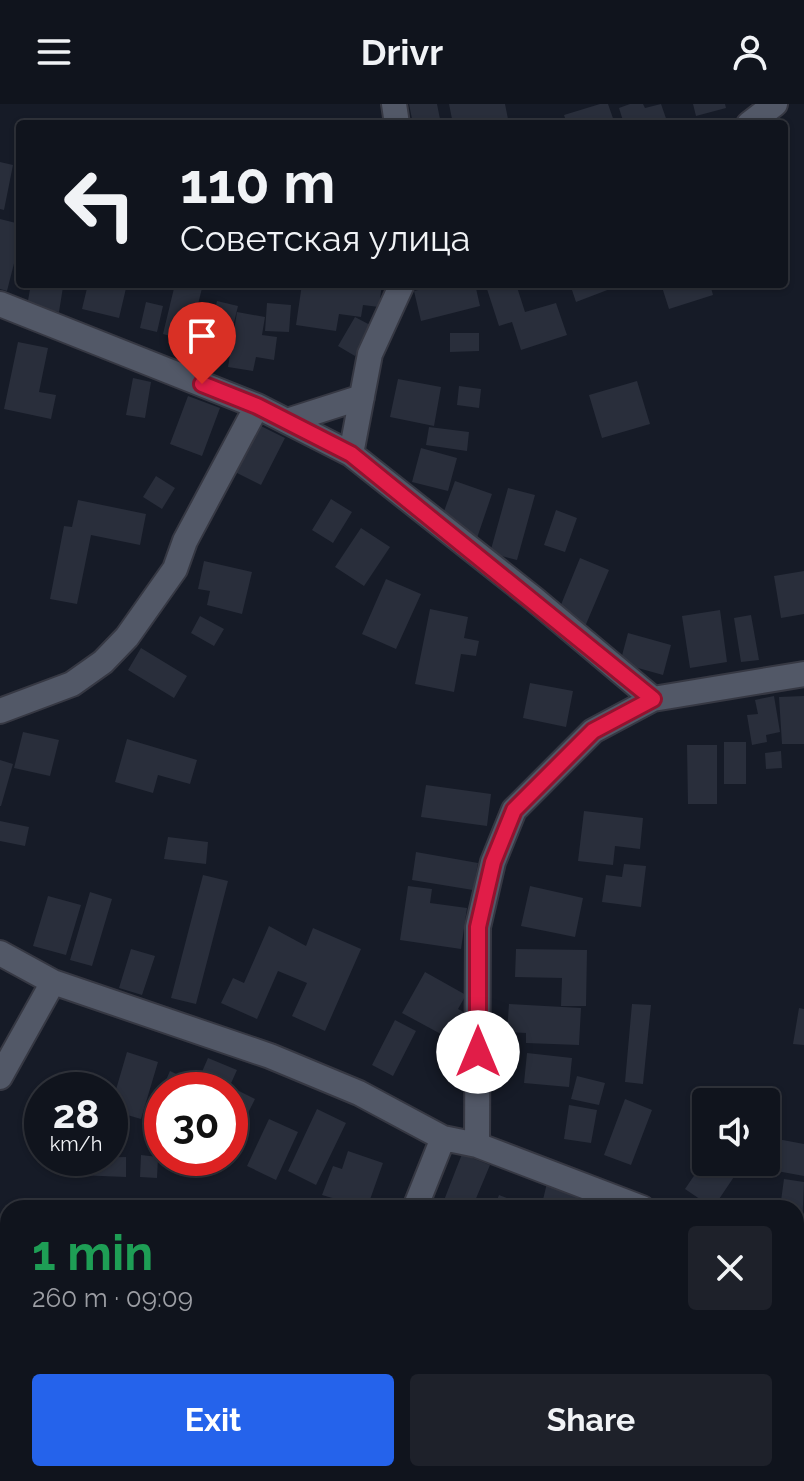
<!DOCTYPE html>
<html lang="en">
<head>
<meta charset="utf-8">
<style>
  body { margin:0; font-family:Raleway,sans-serif; background:#1e212a; color:#f1f3f6; height:100vh; display:flex; flex-direction:column; font-size:30px; white-space:nowrap }
  * { box-sizing:border-box; margin:0 }
  p { font-size:26px; color:#9c9ea4 }
  .icon { flex:none; width:44px; height:44px; fill:none; stroke:currentColor; stroke-width:2; stroke-linecap:round; stroke-linejoin:round }
  .map { position:relative; flex:1; overflow:hidden }
  .panel { position:absolute; left:0px; top:1096px; width:804px; height:282px; display:flex; flex-direction:column; background:#10141d; border-radius:24px 24px 0 0; box-shadow:0 2px 6px #0004,0 0 0 2px #30333b }
  .panel>* { flex:none }
  .guide { position:absolute; left:16px; top:16px; width:772px; height:168px; border-radius:8px; box-shadow:0 2px 6px #0004,0 0 0 2px #30333b; background:#10141d; color:#f1f3f6; overflow:hidden }
  .fabs { position:absolute; left:692px; top:984px; display:grid; gap:16px }
  .fabs a { display:grid; place-items:center; width:88px; height:88px; border-radius:8px; background:#10141d; box-shadow:0 2px 6px #0004,0 0 0 2px #30333b; font-size:40px }
  .speed { position:absolute; left:24px; top:968px; display:flex; gap:16px; font-size:40px; font-weight:700; text-align:center }
  .speed>* { display:grid; place-content:center; width:104px; height:104px; border-radius:50%; background:#10141d; box-shadow:0 2px 6px #0004,0 0 0 2px #30333b; line-height:1 }
  .speed small { font-size:20px; font-weight:400 }
  .speed .limit { border:12px solid #d22; background:#fff; color:#111 }
  .pin { position:absolute; display:grid; place-items:center; width:68px; height:68px; color:#fff; margin:-82px -34px; border-radius:50% 50% 50% 0; rotate:-45deg; box-shadow:0 0 8px #0007 }
  .pin .icon { rotate:45deg }
  .me { position:absolute; width:88px; margin:-44px; rotate:0deg; stroke-linejoin:round; filter:drop-shadow(0 0 6px #0008) }
  .turn { display:flex; align-items:center; gap:28px; height:168px; padding:0 32px; font-size:36px }
  .turn .icon { width:104px; height:104px; stroke-width:2.5 }
  .turn b { display:block; font-size:56px; line-height:68px }
  .round { display:grid; place-items:center; flex:none; width:84px; height:84px; border-radius:8px; background:#1e212a }
  .headline { display:flex; align-items:center; justify-content:space-between; height:136px; padding:0 32px }
  h1 { font-size:48px; font-weight:700; line-height:60px; color:#1e9e55 }
  .button { display:flex; gap:16px; margin-top:auto; padding:16px 32px }
  .button a { flex:1; height:92px; border-radius:8px; background:#2563eb; color:#fff; font-size:32px; font-weight:700; line-height:92px; text-align:center }
  .button a+a { background:#1e212a; color:#f1f3f6 }
  header { display:flex; justify-content:space-between; align-items:center; height:104px; padding:0 32px; background:#10141d; font-size:36px; font-weight:700 }
  .map>svg:first-child { display:block }
  .building { fill:#292e3b }
  .lines { fill:none; stroke-linecap:round; stroke-linejoin:round }
  .minor-casing { stroke:#363843; stroke-width:28 }
  .minor { stroke:#525867; stroke-width:24 }
  .route-casing { stroke:#92132f; stroke-width:20 }
  .route { stroke:#e11d48; stroke-width:14 }
</style>
</head>
<body>
<header><svg class="icon" aria-label="menu" viewBox="0 0 24 24"><path d="M4 6h16M4 12h16M4 18h16"/></svg>Drivr<svg class="icon" aria-label="person" viewBox="0 0 24 24"><circle cx="12" cy="8" r="4"/><path d="M4 21q1-7 8-7t8 7"/></svg></header>
<div class="map">
<svg width="804" height="1377" viewBox="0 0 804 1377">
  <rect width="100%" height="100%" fill="#161b27"/>
  <!-- building -->
  <path class="building" d="M409,0H437L441,20H413Z
    M449,0H505L509,20H453Z
    M600,0H608L615,20H567L564,11Z
    M630,0H643L645,4L661,0L668,20H624L619,4Z
    M693,0H725L726,4L696,12Z
    M0,58L13,61L4,106L0,105Z
    M0,115L20,120V136L7,187L0,185Z
    M31,180L63,183L59,208L27,202Z
    M88,180H127L119,214L82,205Z
    M175,180H203L189,237L163,230Z
    M302,180H382L379,203L363,201L361,213L339,210L336,227L296,221Z
    M444,180H475L480,202L421,217L414,187Z
    M516,180L525,208L556,199L567,231L521,246L512,218L499,222L486,182Z
    M570,180H608L610,185L576,198Z
    M661,180H710L713,191L669,205Z
    M217,197L238,202L229,239L208,234Z
    M146,198L163,202L157,228L140,224Z
    M267,199L291,201L289,228L265,227Z
    M237,208L265,213L262,231L277,233L274,256L256,253L253,267L228,263Z
    M355,213L372,222L355,252L338,242Z
    M450,229H479V247L450,248Z
    M18,238L48,244L39,288L56,291L51,315L4,305Z
    M133,274L151,278L145,314L126,311Z
    M398,275L441,283L434,322L390,313Z
    M637,277L650,320L602,334L589,291Z
    M459,282L481,285L479,304L457,301Z
    M188,292L220,304L202,352L170,340Z
    M257,320L285,334L261,381L233,367Z
    M429,323L469,328L467,347L426,341Z
    M421,344L457,354L448,387L412,378Z
    M156,372L175,384L162,405L143,393Z
    M455,377L492,390L477,434L439,421Z
    M508,384L535,391L517,456L490,449Z
    M331,395L352,408L333,439L312,426Z
    M78,396L146,410L140,441L91,431L77,500L50,495L64,422L72,423Z
    M556,406L577,414L565,448L544,441Z
    M361,424L390,443L364,482L335,463Z
    M580,454L609,466L584,525L556,513Z
    M204,457L252,468L242,510L207,501L210,487L198,485Z
    M804,467V510L781,514L774,472Z
    M386,475L421,490L396,545L362,530Z
    M430,505L468,513L464,534L479,537L476,552L461,550L454,588L415,580Z
    M720,506L727,558L690,564L682,512Z
    M751,511L759,556L741,558L734,514Z
    M200,512L224,525L214,542L191,529Z
    M628,529L671,541L663,571L620,559Z
    M141,544L187,572L174,594L128,566Z
    M530,579L573,587L566,623L523,614Z
    M774,592L780,628L766,631L767,638L752,641L747,611L758,610L755,596Z
    M804,592V640H782L779,593Z
    M23,628L59,636L50,672L14,664Z
    M127,635L197,656L190,680L158,671L153,689L115,678Z
    M724,638H746V680H724Z
    M687,641H717V700H688Z
    M781,647L782,664L766,665L765,649Z
    M0,656L13,660L1,702H0Z
    M426,681L491,690L487,722L421,713Z
    M584,707L643,714L640,745L615,742L613,761L578,757Z
    M0,717L29,723L25,742L0,737Z
    M168,733L208,738L206,760L164,755Z
    M416,748L478,759L473,786L412,776Z
    M624,760L646,762L641,803L602,798L606,771L622,773Z
    M203,771L228,777L196,900L171,894Z
    M408,782L432,785L430,799L467,804L461,845L400,836Z
    M530,782L583,794L575,833L521,822Z
    M90,788L112,795L92,862L70,856Z
    M48,792L81,801L66,851L33,842Z
    M269,822L306,842L313,824L361,845L325,927L292,912L307,879L278,867L257,915L221,899L233,874L244,879Z
    M131,845L155,852L142,891L119,884Z
    M516,845L587,846L586,902H561L562,874L515,873Z
    M425,868L466,891L458,905L467,910L452,936L402,909Z
    M509,900L581,904L579,941L526,939V929L507,928Z
    M632,900L651,901L643,980L625,978Z
    M799,904L804,905V941L793,940Z
    M395,916L416,927L393,972L372,961Z
    M127,948L158,958L141,1015L110,1006Z
    M527,949L572,954L569,983L524,979Z
    M208,954L237,966L228,986H194Z
    M170,967L193,978L190,986H162V1034L144,1026Z
    M577,972L605,979L599,1001L571,995Z
    M239,987L255,995L248,1009L232,1001Z
    M625,995L652,1006L631,1061L604,1051Z
    M569,1001L597,1006L591,1039L564,1035Z
    M317,1005L346,1019L316,1081L288,1067Z
    M269,1015L298,1028L276,1076L247,1062Z
    M772,1034L804,1040V1072L766,1065Z
    M348,1047L383,1059L367,1104L322,1091L333,1062L342,1065Z
    M462,1050L490,1061L472,1104H441Z
    M141,1051L158,1053L157,1074L140,1073Z
    M126,1053V1073L77,1071L78,1054Z
    M706,1054V1058H744L713,1104L685,1085Z
    M784,1075L804,1078L801,1145L796,1144V1104H780Z
    M547,1079L589,1088L585,1104H541Z
    M499,1091L532,1104H494Z
    M796,1367L804,1368V1377H764L765,1370H796Z
    M195,1370H271L269,1377H192Z"/>
  <g class="lines">
    <defs>
      <path id="minor" d="M394,0L397,20
        M749,20L775,0
        M0,200L257,302L351,350L534,495L653,595
        M287,317L362,293
        M351,350L370,250L402,180
        M0,607L72,580L103,558L127,533L175,465L185,437L257,302
        M0,849L53,878L270,952L359,989L443,1034L477,1041L642,1104
        M0,973L53,878
        M477,1041L478,823L493,758L514,706L593,627L653,595L804,570
        M415,1104L443,1034
        M796,1169L804,1170
        M739,1370L740,1377
        M305,1377L308,1370"/>
    </defs>
    <!-- minor casing -->
    <use href="#minor" class="minor-casing"/>
    <!-- minor -->
    <use href="#minor" class="minor"/>
  </g>
  <g class="lines">
    <defs>
      <path id="route" d="M202,280L257,302L351,350L653,595L593,627L514,706L493,758L478,823V948"/>
    </defs>
    <!-- route casing -->
    <use href="#route" class="route-casing"/>
    <!-- route -->
    <use href="#route" class="route"/>
  </g>
</svg>
<div class="fabs">
<a><svg class="icon" aria-label="sound" viewBox="0 0 24 24"><path d="M4 9h4l5-4v14l-5-4H4zM17 9q2 3 0 6"/></svg></a>
</div>
<div class="speed"><div>28<small>km/h</small></div><div class="limit">30</div></div>
<div class="pin" style="left:202px;top:280px;background:#d93025"><svg class="icon" aria-label="arrive" viewBox="0 0 24 24"><path d="M6 21V4h12l-3 4 3 4H6"/></svg></div>
<svg class="me" style="left:478px;top:948px" viewBox="-20 -20 40 40"><circle r="19" fill="#fff"/><path d="M0-13L10 11 0 6-10 11z" fill="#e11d48"/></svg>
<div class="guide">
<div class="turn"><svg class="icon" aria-label="left" viewBox="0 0 24 24"><path d="M17 20v-9H6M10 6l-5 5 5 5"/></svg><div><b>110 m</b>Советская улица</div></div>
</div>
<section class="panel">
<div class="headline"><div><h1>1 min</h1><p>260 m · 09:09</p></div><a class="round"><svg class="icon" aria-label="close" viewBox="0 0 24 24"><path d="M6 6l12 12M18 6L6 18"/></svg></a></div>
<div class="button"><a>Exit</a><a>Share</a></div>
</section>
</div>
</body>
</html>
